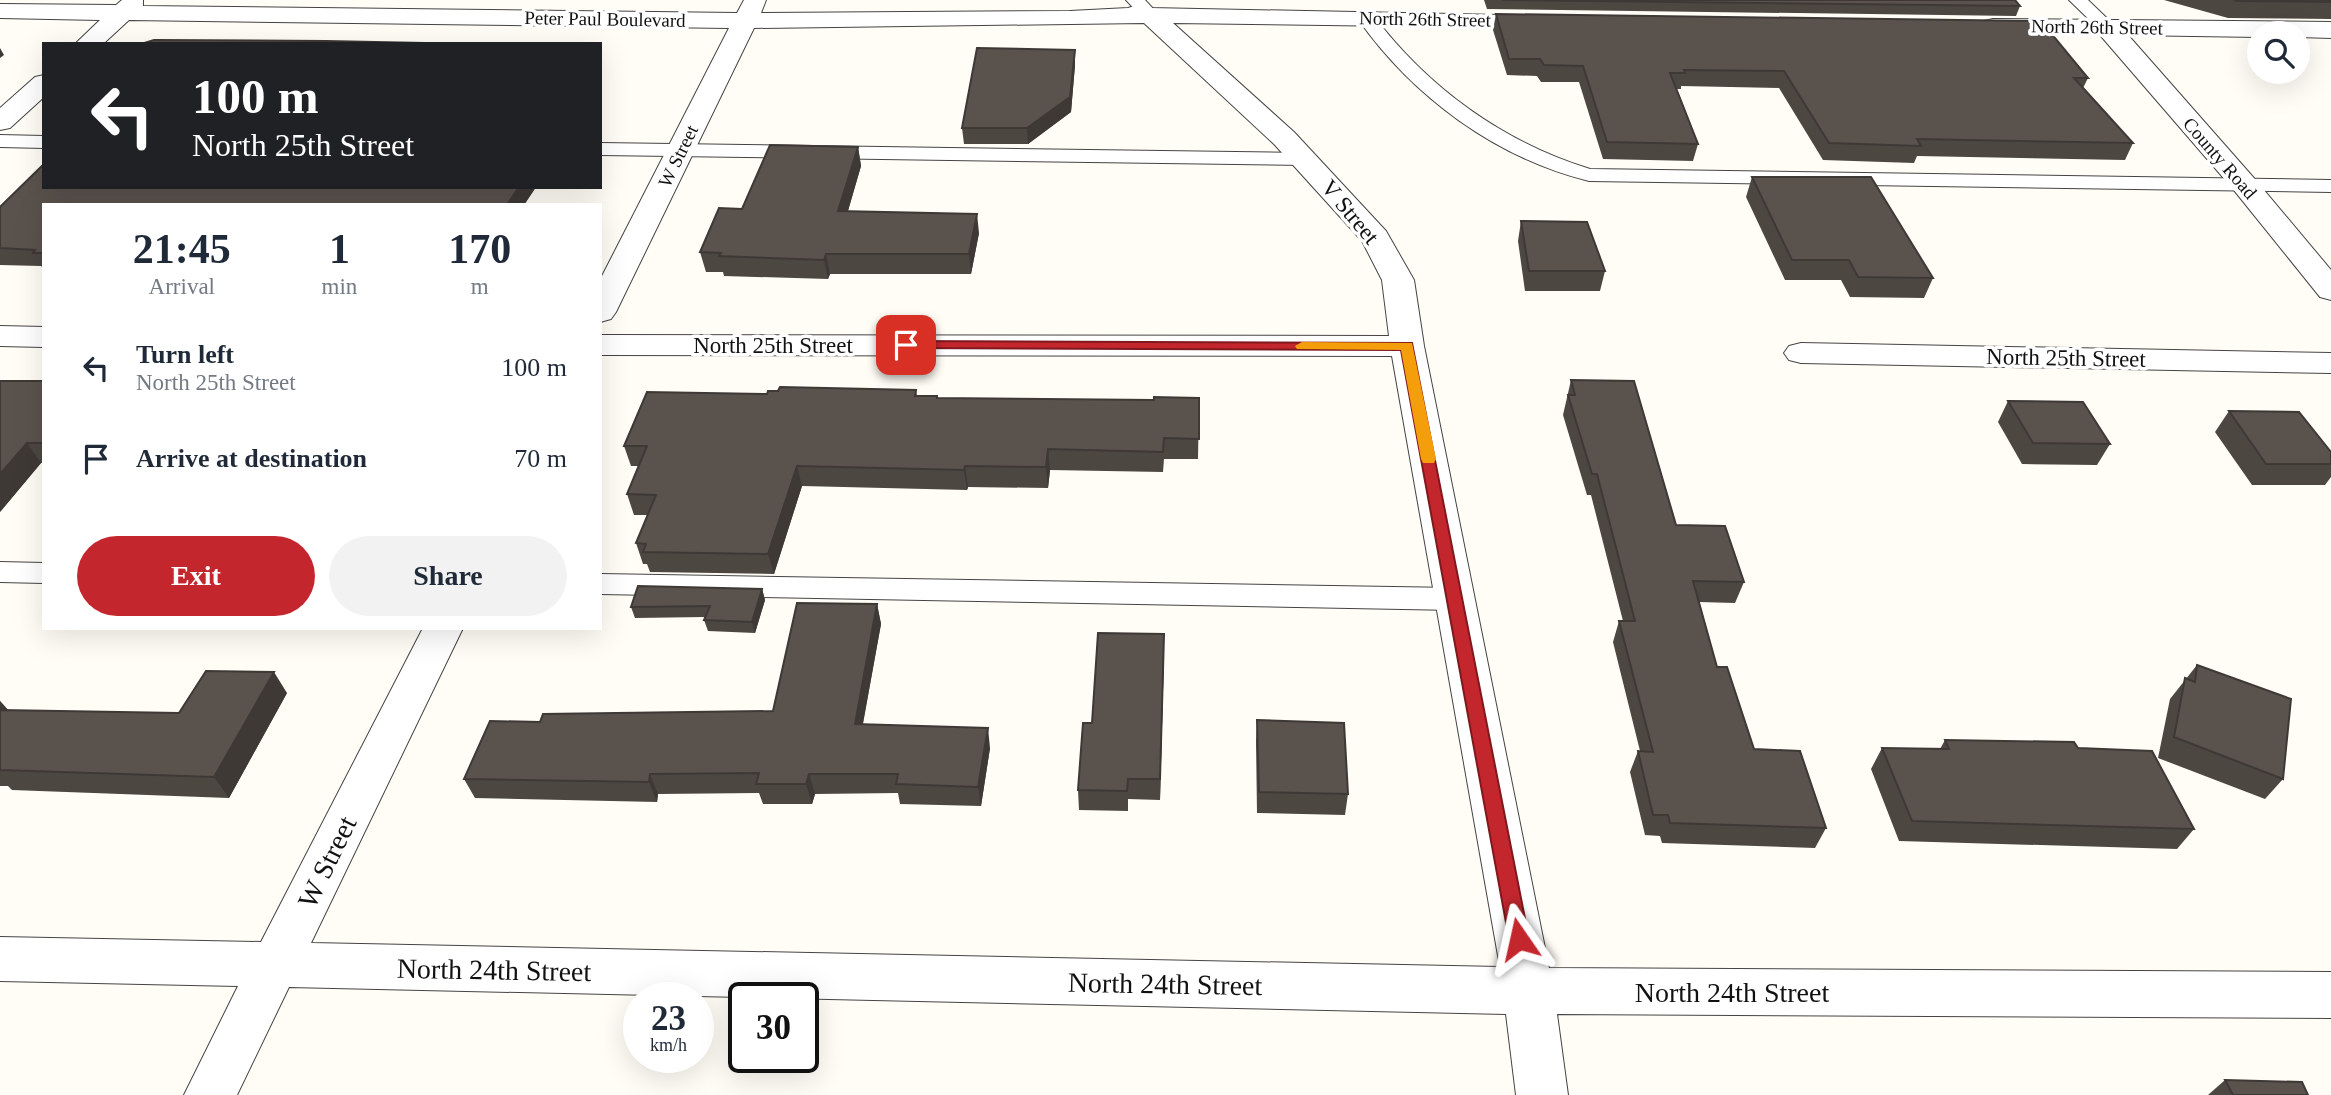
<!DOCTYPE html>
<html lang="en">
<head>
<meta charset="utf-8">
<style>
  body { margin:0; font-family:"Times New Roman",serif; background:#f2f2f3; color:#1f2937; height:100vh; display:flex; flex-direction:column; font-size:26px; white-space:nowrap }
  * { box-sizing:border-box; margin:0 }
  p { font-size:23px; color:#747a83 }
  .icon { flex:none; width:38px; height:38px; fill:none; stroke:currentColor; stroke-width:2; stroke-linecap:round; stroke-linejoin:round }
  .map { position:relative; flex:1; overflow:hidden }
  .panel { position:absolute; left:42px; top:203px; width:560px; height:427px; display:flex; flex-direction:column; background:#fff; border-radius:0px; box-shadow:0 7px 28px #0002 }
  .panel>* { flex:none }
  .banner { position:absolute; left:42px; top:42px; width:560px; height:147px; border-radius:0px; box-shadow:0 7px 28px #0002; background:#202124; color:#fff; overflow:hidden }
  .fabs { position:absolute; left:2247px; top:21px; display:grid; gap:14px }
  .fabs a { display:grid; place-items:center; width:63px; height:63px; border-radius:50%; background:#fff; box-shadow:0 7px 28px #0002; font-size:35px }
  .speed { position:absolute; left:623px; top:982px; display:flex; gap:14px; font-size:35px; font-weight:700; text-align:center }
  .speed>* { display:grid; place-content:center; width:91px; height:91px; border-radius:50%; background:#fff; box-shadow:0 7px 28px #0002; line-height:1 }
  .speed small { font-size:18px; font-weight:400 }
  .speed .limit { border:4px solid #111; border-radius:10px; background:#fff; color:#111 }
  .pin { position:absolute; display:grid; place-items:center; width:60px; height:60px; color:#fff; margin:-30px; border-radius:14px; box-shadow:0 4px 10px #0006 }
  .me { position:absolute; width:77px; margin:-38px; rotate:349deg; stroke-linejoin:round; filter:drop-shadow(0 0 5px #0008) }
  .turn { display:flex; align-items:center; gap:24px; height:147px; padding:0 35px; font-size:32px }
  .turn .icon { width:91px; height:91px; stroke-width:2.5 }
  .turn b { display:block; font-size:49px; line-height:60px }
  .eta { display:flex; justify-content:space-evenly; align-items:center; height:119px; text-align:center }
  .eta b { font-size:42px; font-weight:800; line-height:49px }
  .primary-button { display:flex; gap:14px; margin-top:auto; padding:14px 35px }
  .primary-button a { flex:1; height:80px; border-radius:42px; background:#c4262e; color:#fff; font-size:28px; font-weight:800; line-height:80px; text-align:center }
  .primary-button a+a { background:#f2f2f3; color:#1f2937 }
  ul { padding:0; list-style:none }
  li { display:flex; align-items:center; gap:21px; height:91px; padding:0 35px }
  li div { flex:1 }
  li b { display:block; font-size:26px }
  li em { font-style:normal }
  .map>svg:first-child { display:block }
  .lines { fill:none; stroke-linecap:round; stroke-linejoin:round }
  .lane-casing { stroke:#444; stroke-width:2 }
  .street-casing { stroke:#444; stroke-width:2 }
  .lane { fill:#fff; fill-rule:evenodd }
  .street { fill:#fff; fill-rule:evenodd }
  .wall { fill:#4d4742 }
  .shaded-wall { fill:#3f3936 }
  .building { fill:#5a524d; stroke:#3f3936; stroke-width:2 }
  .route { fill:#c4262e; stroke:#7f191e; stroke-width:2 }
  .slow { fill:#f59e0b }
  .labels { text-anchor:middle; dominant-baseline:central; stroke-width:7; stroke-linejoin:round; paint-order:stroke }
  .far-street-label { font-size:19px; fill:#111; stroke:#fff }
  .street-label { font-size:23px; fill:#111; stroke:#fff }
  .near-street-label { font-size:28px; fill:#111; stroke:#fff }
</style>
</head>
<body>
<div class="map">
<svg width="2331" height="1095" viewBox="0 0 2331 1095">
  <rect width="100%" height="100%" fill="#fffdf5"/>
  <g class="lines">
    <defs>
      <path id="lane" d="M1126,0H1145L1159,15L1150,20L1144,19Z
        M2069,0H2088L2116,27L2113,31H2101Z
        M1367,14L1373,15C1428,88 1503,142 1590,169L2331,180V192L1589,181C1496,158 1413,97 1358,19Z
        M0,135L44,136V148L0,147Z
        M600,143L1303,153L1310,155L1313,159L1310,163L1303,165L600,155Z
        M0,562L44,563V583L0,582Z
        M600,574L1455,588L1465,592L1469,599L1465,606L1455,610L600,594Z"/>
      <path id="street" d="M122,0H143V6L737,13L744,0H766L761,13L1070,11L1128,8L1138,5L1150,8L1557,16L1560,21L1557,26L1548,28L1173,23L1294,132L1386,231L1414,280L1424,346L1549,968L2331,972V1018L1557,1014L1568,1095H1516L1506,1014L289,987L237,1095H184L238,986L0,981V937L261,942L423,628H463L311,943L1500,967L1392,356L600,355V335L1389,336L1382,280L1362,241L1274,144L1144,23L754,28L616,312L611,319L600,322V280L729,28L129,20L103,44H75L100,20L0,18V4L116,5Z
        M1993,19L2331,22V38L2298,37V33H2259V37L2128,35L2253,177L2331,270V300L2320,297L2233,189L2100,35L1984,31L1981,26L1984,21Z
        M44,75V97L10,128L0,130V108L35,77Z
        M0,326L44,327V347L0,346Z
        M1801,343L2331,353V373L1801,363L1789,360L1784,353L1789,346Z"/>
    </defs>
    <!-- lane casing -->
    <use href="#lane" class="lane-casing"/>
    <!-- street casing -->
    <use href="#street" class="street-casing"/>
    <!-- lane -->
    <use href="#lane" class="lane"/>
    <!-- street -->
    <use href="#street" class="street"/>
  </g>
  <!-- wall -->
  <path class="wall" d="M1484,0H2015L2020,6L2016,16L1487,9Z
    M2164,0H2331V19L2228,18Z
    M1496,14L2088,78L2083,88L2133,143L2125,160L1917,156L1914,163L1823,160L1779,88L1681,86V89H1677L1698,144L1693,161L1603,159L1579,82H1541L1537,76L1507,75L1493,30Z
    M1075,50V65L1071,112L1028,144H964L962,128Z
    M858,147L861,166L848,211L979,233L971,274H830L828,279L724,276L723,272H706L700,252L742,209Z
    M1752,177L1933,278L1924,298L1850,297L1841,280H1785L1746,197Z
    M44,187H536L524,205H44V269L41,266L0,265V207Z
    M1521,221L1605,271L1600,291H1525L1518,241Z
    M1571,380L1676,525L1744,582L1735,603L1699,602L1717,667L1754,749L1826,828L1815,848L1662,843L1660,836L1645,835L1630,772L1638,751H1640L1613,642L1619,621H1623L1591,495H1587L1563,415Z
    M44,381V463H41L0,512Z
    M916,390L917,396L938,398L1154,400L1199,398L1198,459H1164L1163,472L1050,470L1048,488L968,487L967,490L802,486L774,574L650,572L647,564H643L636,543L648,515H634L627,494L638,466H631L624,446L767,394Z
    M2008,401L2110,444L2097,465L2022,464L1998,422Z
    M2229,411L2331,452V477L2325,485H2252L2215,432Z
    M762,589L765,600L755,633L708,631L704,620L705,617L635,618L631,607Z
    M877,604L881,624L863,724L990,748L981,806L900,804L898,793L815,794L812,804H763L759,793L658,794L657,802L475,798L464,779L540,722L773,711Z
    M1164,655L1160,800L1128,799V811L1079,810L1078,790L1092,723Z
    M2197,665L2283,779L2265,799L2158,758L2170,699Z
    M287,693L229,798L12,790L8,786H0V701L9,711L179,713Z
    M1257,720L1348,794L1345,815L1257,813L1256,741Z
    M1945,740L2078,748L2194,829L2177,849L1899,841L1871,769L1882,748L1940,749Z
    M2225,1080L2308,1095H2208Z"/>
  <!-- shaded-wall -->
  <path class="shaded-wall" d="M0,48L4,55L0,58Z
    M1075,50V65L1071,112L1028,144L1027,128Z
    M858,147L861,166L842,231L838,211Z
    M519,187H536L524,205H507Z
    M977,214L979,233L971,274L969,254Z
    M826,254L830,274L828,279L824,260Z
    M27,443L41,463L0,512V474Z
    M1048,449L1050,470L1048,488L1046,467Z
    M797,466L802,486L774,574L768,554Z
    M965,466L968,487L967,490L964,470Z
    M762,589L765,600L755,633L752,622Z
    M877,604L881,624L859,744L855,724Z
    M1164,634V655L1160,800V779Z
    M274,672L287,693L229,798L214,777Z
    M0,701L18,721L0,719Z
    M988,728L990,748L981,806L978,787Z
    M650,774L658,794L657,802L649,782Z
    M809,774L815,794L812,804L806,784Z"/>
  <!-- building -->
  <path class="building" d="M1502,0H2015L2020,6Z
    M2234,0H2331V2L2237,1Z
    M1496,14L2041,21L2088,78H2074L2133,143L1917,139L1921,146L1829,143L1784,71L1684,70L1685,73H1670L1698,144L1607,142L1583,66L1544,65L1540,59H1509Z
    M154,40L326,41L475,44H141Z
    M977,48L1075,50L1070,97L1027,128H962Z
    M770,145L858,147L838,211L977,214L969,254H826L824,260L719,256L721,253L700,252L719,208L742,209Z
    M44,164V187H519L507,205H44V253H33L35,250L0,248V207Z
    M1752,177H1871L1933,278L1858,277L1849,260H1792Z
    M1521,221L1587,222L1605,271H1529Z
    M1571,380L1634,381L1676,525L1725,526L1744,582L1693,581L1717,667H1727L1754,749L1800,751L1826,828L1670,823L1668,815H1653L1638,751L1653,752L1619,621H1635L1597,474H1592L1568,395H1575Z
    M0,381H44V443H27L0,474Z
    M780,387L916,390L915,396H937V398L1154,400V397L1199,398V439L1164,438L1163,452L1048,449L1046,467L965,466L964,470L797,466L768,554L643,552L646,544L636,543L656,495L627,494L647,446H624L647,392L767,394L768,391H778Z
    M2008,401L2083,402L2110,444L2033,443Z
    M2229,411L2299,412L2331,452V464H2266Z
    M638,586L762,589L752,622L704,620L710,606L631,607Z
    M797,603L877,604L855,724L988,728L978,787L896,784L898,774H809L806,784H756L759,773L650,774L649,782L464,779L490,721L540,722L543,714L773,711Z
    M1098,633L1164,634L1160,779H1128L1127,791L1078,790L1083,723H1092Z
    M2197,665L2291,699L2283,779L2174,737L2185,678L2195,682Z
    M206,671L274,672L214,777L0,770V710L179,713Z
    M1257,720L1344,723L1348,794L1259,792Z
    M1945,740L2074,742L2078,748L2152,751L2194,829L1912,821L1882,748L1949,749Z
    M2225,1080L2302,1082L2308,1095H2233Z"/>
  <!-- route -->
  <path class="route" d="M906,341L1412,343L1529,939L1526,945L1519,948L1512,945L1509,939L1401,350L901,348L899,345Z"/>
  <!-- slow -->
  <path class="slow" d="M1302,342L1412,343L1436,459L1434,463H1423L1421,459L1401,350L1297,349L1295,346Z"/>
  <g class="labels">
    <!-- far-street labels -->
    <g class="far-street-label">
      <text transform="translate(605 19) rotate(1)">Peter Paul Boulevard</text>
      <text transform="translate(1425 19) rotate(1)">North 26th Street</text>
      <text transform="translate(2097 27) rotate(1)">North 26th Street</text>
      <text transform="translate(678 156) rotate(-64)">W Street</text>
      <text transform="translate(2220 158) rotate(49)">County Road</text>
    </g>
    <!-- street labels -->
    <g class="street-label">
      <text transform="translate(1350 212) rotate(50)">V Street</text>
      <text x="773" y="345">North 25th Street</text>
      <text transform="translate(2066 358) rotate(1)">North 25th Street</text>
    </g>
    <!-- near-street labels -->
    <g class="near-street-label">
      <text transform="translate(327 862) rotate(-64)">W Street</text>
      <text transform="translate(494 970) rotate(1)">North 24th Street</text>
      <text transform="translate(1165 984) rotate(1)">North 24th Street</text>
      <text x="1732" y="992">North 24th Street</text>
    </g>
  </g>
</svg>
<div class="fabs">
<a><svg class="icon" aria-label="search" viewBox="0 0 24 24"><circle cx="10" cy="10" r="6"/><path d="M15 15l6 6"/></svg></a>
</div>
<div class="speed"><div>23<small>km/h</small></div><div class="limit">30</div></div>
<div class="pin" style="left:906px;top:345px;background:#d93025"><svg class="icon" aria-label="arrive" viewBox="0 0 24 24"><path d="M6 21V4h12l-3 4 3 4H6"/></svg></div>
<svg class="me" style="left:1519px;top:939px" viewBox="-20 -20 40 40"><path d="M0-17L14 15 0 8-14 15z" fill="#c4262e" stroke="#fff" stroke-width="4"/></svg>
<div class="banner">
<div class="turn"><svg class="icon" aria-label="left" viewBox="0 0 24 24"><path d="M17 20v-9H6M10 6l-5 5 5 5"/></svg><div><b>100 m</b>North 25th Street</div></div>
</div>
<section class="panel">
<div class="eta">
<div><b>21:45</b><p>Arrival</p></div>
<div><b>1</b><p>min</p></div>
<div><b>170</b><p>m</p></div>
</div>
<ul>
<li><svg class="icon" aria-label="left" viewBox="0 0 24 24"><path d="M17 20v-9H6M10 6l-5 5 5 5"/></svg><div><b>Turn left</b><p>North 25th Street</p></div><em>100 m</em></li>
<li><svg class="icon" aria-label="arrive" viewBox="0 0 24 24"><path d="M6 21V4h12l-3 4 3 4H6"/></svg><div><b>Arrive at destination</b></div><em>70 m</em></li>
</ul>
<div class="primary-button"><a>Exit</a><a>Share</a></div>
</section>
</div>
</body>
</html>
